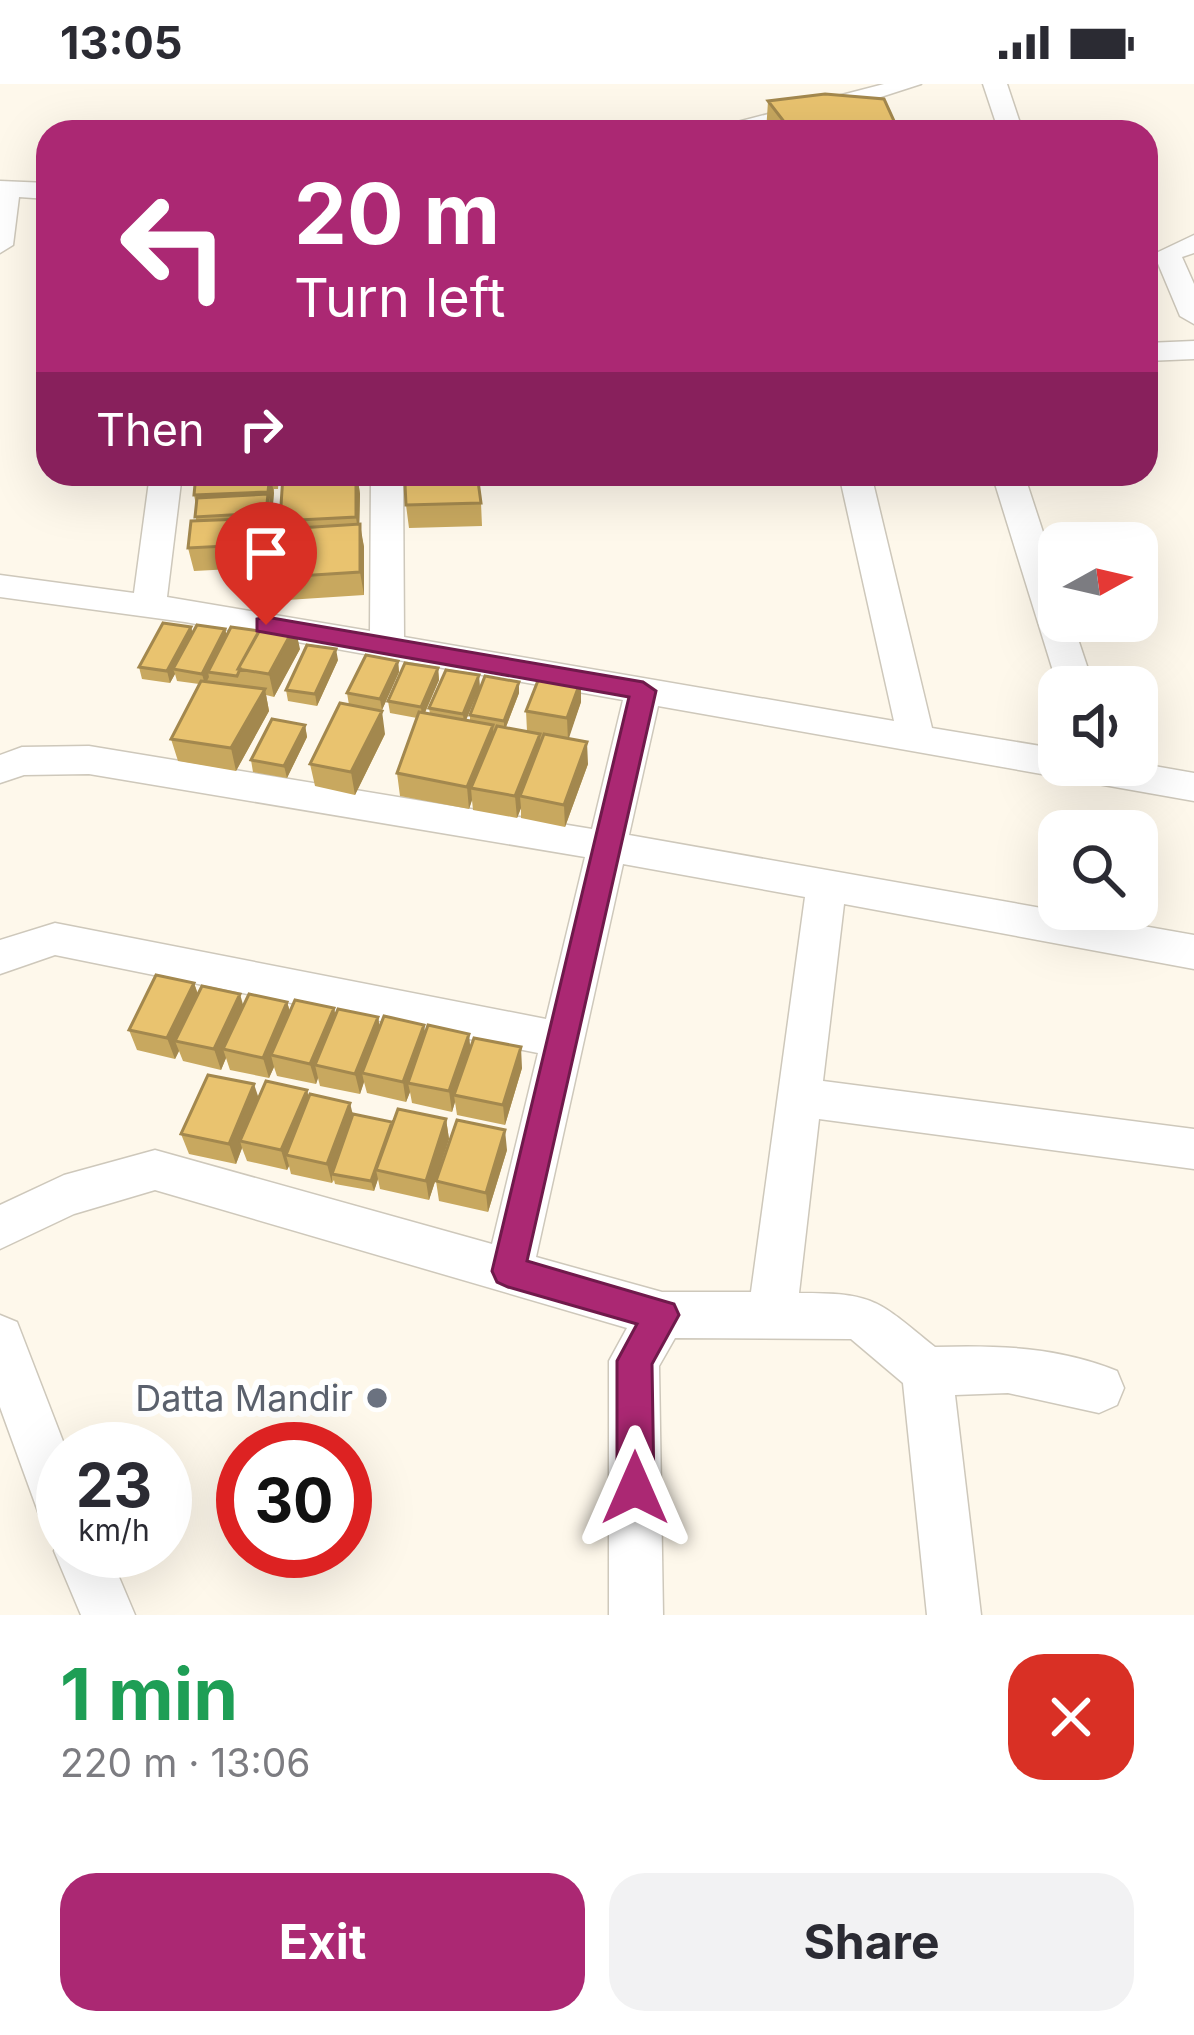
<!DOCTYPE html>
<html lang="en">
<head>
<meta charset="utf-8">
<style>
  body { margin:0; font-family:Inter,sans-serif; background:#f2f2f3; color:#2b2b33; height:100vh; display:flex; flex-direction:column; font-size:45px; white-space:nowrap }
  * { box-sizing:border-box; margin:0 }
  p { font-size:39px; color:#7c7c81 }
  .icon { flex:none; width:66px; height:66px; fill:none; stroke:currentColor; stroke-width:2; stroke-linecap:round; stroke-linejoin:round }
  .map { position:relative; height:1531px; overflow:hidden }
  .panel { display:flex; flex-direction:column; background:#fff; flex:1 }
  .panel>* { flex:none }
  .hud { position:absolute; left:36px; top:36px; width:1122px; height:366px; border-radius:36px; box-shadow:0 12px 48px #0002; background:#ab2873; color:#fff; overflow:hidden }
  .needle { width:78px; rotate:82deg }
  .controls { position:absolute; left:1038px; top:438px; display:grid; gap:24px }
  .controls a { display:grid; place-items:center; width:120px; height:120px; border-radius:24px; background:#fff; box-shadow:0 12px 48px #0002; font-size:60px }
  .speed { position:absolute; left:36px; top:1338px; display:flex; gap:24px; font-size:60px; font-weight:700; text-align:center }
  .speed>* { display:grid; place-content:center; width:156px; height:156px; border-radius:50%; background:#fff; box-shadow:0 12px 48px #0002; line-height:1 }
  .speed small { font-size:30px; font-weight:400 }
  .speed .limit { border:18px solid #d22; background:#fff; color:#111 }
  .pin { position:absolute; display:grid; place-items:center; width:102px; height:102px; color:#fff; margin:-123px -51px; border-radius:50% 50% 50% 0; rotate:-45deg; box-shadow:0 0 12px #0007 }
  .pin .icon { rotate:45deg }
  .me { position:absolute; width:132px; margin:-66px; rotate:0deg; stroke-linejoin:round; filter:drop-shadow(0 0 9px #0008) }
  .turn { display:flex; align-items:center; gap:42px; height:252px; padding:0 60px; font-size:54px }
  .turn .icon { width:156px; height:156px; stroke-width:2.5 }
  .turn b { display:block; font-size:84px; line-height:102px }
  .then { display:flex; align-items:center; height:114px; padding:0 60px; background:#0003; gap:24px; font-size:45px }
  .round { display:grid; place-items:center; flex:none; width:126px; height:126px; border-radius:36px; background:#f2f2f3 }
  .headline { display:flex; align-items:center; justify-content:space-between; height:204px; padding:0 60px }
  h1 { font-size:72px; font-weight:700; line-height:90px; color:#1e9e55 }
  .cta { display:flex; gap:24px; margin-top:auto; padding:24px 60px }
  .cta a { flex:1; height:138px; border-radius:36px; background:#ab2873; color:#fff; font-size:48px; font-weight:700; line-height:138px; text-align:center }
  .cta a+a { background:#f2f2f3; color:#2b2b33 }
  .status { display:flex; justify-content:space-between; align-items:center; height:84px; padding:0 60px; background:#fff; direction:ltr }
  .status svg { height:33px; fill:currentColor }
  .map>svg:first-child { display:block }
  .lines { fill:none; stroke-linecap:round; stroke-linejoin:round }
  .street-casing { stroke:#cec8bb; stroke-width:3 }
  .street { fill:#fff; fill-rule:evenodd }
  .wall { fill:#c8a85f }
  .shaded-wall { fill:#a3884e }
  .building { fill:#e9c36f; stroke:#a3884e; stroke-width:3 }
  .route { fill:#ab2873; stroke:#6f1a4b; stroke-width:3 }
  .worship-dot { fill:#6b7280; stroke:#fff; stroke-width:4.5 }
  .labels { text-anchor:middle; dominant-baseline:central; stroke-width:12; stroke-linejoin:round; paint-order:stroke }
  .near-worship-label { font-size:36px; fill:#5b616d; stroke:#fff; text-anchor:end }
</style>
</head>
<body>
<div class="status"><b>13:05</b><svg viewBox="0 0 49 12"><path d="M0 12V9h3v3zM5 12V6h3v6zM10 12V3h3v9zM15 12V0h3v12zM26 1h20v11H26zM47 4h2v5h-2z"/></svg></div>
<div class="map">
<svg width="1194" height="1531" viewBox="0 0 1194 1531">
  <rect width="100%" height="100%" fill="#fef8eb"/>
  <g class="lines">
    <defs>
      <path id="street" d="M884,0H921L791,42L725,48L722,42Z
        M983,0H1007L1023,48H999Z
        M0,97L48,99V115L19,113L13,161L0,169Z
        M1194,151V169L1182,173L1194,200V240L1180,232L1154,170Z
        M1194,257V275L1146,277V259Z
        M150,390H182L167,513L370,547L371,390H403L404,553L894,637L839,390H871L932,644L1059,665V681L1137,679L1194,689V717L658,622L629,751L1194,851V885L844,820L823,997L1194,1045V1085L819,1035L799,1209C875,1209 877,1216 935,1263C997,1261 1059,1263 1117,1287L1124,1304L1117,1321L1099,1329L1008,1309L955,1311L981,1531H927L903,1299L851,1255L675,1254L659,1282L663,1531H609V1277L627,1244L155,1106L74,1130L0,1165V1121L64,1091L155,1066L492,1160L538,969L55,871L0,890V856L55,839L546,935L585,773L89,690L24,691L0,699V671L22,663L89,662L592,745L623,616L185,538L0,513V491L134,509ZM623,780L805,813L751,1208H662L536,1173Z
        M992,390H1024L1059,497V537H1072L1094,603H1058Z
        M0,1231L17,1238L66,1365L63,1467H108L135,1531H81L54,1467L61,1450L44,1444L0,1323Z"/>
    </defs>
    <!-- street casing -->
    <use href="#street" class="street-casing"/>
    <!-- street -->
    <use href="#street" class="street"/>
  </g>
  <!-- wall -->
  <path class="wall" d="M768,17L899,48H766Z
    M196,390H279L278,405H274L269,483L194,487L188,464L196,437V421L194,411Z
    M281,390H357L360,410L359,440L364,463V511L287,516L283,493L284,457L280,437L283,397Z
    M481,419L482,442L409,444L406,421Z
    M191,543L193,550L225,545L227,552L300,565L274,613L266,611L269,627L236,687L178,677L171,655L199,600L177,597L175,590L170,599L142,595L139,583Z
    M338,576L317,622L288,617L286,606Z
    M398,577L399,588L382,626L349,621L347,609Z
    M438,584L439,596L425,629L430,630L429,624L480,603L466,636L470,637V631L519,598V609L506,643L527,647L526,627L581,596V618L568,654L588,680L565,743L521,734V724L517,734L473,726L472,716L469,725L400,712L397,689L417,634L390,629L388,617Z
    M305,641L307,653L287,694L253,688L251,676Z
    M385,650L355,711L315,702L310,680Z
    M194,899L198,910L243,922L287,918L290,927L334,924L335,931L378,933L380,944L425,950L471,964L522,984L505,1041L457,1031L455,1018L452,1028L412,1019L410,1008L406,1018L367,1009L364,998L360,1010L320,1002L318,994L316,1000L277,992L274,983L269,994L230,986L226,974L221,986L183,977L179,967L175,975L137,966L129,946Z
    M308,1013L353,1031L392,1041L446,1035L449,1055L429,1116L380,1105L378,1095L374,1107L335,1100L334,1096L332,1099L291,1090L289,1082L287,1086L247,1077L242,1064L236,1080L189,1070L181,1050L259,1014Z
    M507,1066L488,1128L439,1117L436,1097Z"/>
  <!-- shaded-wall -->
  <path class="shaded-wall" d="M270,390L274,409L272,430L268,408Z
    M357,390L360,410L359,456L356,433Z
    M268,410L272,433L271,451L266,429Z
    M266,434L271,456L269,483L264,460Z
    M360,440L364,463V511L360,488Z
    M295,542L300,565L274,613L269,590Z
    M191,543L194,555L173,585L175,590L170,599L167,587Z
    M225,545L228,557L208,588L209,593L205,601L202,590Z
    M336,565L338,576L317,622L315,610Z
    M398,577L399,588L382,626L380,615Z
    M438,584L439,596L422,635L421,623Z
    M479,591L480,603L464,641L463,630Z
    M581,596V618L568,657L567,634Z
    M519,598V609L504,648V637Z
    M265,605L269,627L236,687L231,664Z
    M382,627L385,650L355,711L351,688Z
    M305,641L307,653L287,694L284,682Z
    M493,641L494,664L471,704L472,716L469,725L467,703Z
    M540,650L541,672L520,712L521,724L517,734L515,712Z
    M587,658L588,680L565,743L564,721Z
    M194,899L201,920L175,957L179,967L175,975L167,954Z
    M240,910L246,931L223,965L226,974L221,986L214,965Z
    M287,918L293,939L271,971L274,983L269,994L263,974Z
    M334,924L338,945L315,981L318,994L316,1000L310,980Z
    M378,933L381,953L362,989L364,998L360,1010L355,990Z
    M424,941L427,961L408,999L410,1008L406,1018L403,998Z
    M469,950L471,971L454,1011L455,1018L452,1028L449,1007Z
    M521,963L522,984L505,1041L503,1021Z
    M254,1000L261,1021L240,1057L242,1064L236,1080L229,1060Z
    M307,1006L312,1026L286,1071L289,1082L287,1086L281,1066Z
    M350,1019L355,1039L332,1090V1099L327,1080Z
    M446,1035L449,1055L429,1116L426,1097Z
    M505,1046L507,1066L488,1128L486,1109Z
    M376,1086L378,1095L374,1107L371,1097Z"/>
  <!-- building -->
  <path class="building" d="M825,10L884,15L899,48H792L768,17Z
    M196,390H270L268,408L194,411Z
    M356,390V433L280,437L283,391Z
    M478,397L481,419L406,421L405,400Z
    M268,410L266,429L195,433L197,414Z
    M266,434L264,460L188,464L191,437Z
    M360,440V488L283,493L284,445Z
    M265,537L295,542L269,590L238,585Z
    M163,539L191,543L167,587L139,583Z
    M197,541L225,545L202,590L173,585Z
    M231,543L259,547L238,585H240L237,592L208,588Z
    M307,561L336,565L315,610L286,606Z
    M366,571L398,577L380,615L347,609Z
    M405,579L438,584L421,623L388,617Z
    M446,586L479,591L463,630L429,624Z
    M541,589L581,596L567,634L526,627Z
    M485,592L519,598L504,637L470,631Z
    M201,597L265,605L231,664L171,655Z
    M340,619L382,627L351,688L310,680Z
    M419,628L493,641L467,703L397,689Z
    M272,635L305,641L284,682L251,676Z
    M497,642L540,650L515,712L471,704Z
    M544,650L587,658L564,721L520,712Z
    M156,891L194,899L167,954L129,946Z
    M202,902L240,910L214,965L175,957Z
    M249,910L287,918L263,974L223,965Z
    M295,916L334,924L310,980L271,971Z
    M338,925L378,933L355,990L315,981Z
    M384,932L424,941L403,998L362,989Z
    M428,941L469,950L449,1007L408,999Z
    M474,954L521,963L503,1021L454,1011Z
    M208,991L254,1000L229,1060L181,1050Z
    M266,997L307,1006L281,1066L240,1057Z
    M310,1010L350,1019L327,1080L286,1071Z
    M398,1025L446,1035L426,1097L376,1086Z
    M353,1030L392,1038L371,1097L332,1090Z
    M457,1036L505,1046L486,1109L436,1097Z"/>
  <!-- route -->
  <path class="route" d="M266,533L643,598L656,607L527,1177L674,1220L679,1231L652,1280L654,1404L648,1417L635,1422L623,1417L617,1404V1277L637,1240L508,1203L497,1198L492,1187L629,613L257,547V535Z"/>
  <!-- markers -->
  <circle class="worship-dot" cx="377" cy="1314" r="12"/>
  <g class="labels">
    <!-- near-worship labels -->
    <g class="near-worship-label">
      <text x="353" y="1314">Datta Mandir</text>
    </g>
  </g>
</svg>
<div class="controls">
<a><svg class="needle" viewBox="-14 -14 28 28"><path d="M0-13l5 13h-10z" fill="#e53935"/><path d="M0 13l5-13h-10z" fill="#7c7c81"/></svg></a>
<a><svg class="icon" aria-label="sound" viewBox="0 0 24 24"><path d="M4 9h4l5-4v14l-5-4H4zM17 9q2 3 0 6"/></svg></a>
<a><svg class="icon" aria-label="search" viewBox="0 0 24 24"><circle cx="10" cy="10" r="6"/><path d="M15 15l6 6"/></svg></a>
</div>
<div class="speed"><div>23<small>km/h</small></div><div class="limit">30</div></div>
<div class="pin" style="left:266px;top:541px;background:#d93025"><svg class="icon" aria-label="arrive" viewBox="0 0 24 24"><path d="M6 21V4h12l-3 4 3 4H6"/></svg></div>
<svg class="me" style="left:635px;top:1404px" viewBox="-20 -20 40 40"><path d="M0-17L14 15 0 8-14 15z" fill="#ab2873" stroke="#fff" stroke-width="4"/></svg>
<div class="hud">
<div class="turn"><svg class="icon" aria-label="left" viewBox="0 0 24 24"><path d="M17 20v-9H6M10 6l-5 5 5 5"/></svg><div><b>20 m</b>Turn left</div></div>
<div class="then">Then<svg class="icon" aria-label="right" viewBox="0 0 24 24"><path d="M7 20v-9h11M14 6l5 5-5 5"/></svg></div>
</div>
</div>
<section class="panel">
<div class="headline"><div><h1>1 min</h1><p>220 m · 13:06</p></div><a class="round" style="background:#d93025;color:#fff"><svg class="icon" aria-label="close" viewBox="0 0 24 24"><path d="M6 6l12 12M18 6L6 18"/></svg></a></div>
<div class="cta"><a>Exit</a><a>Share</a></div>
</section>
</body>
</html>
